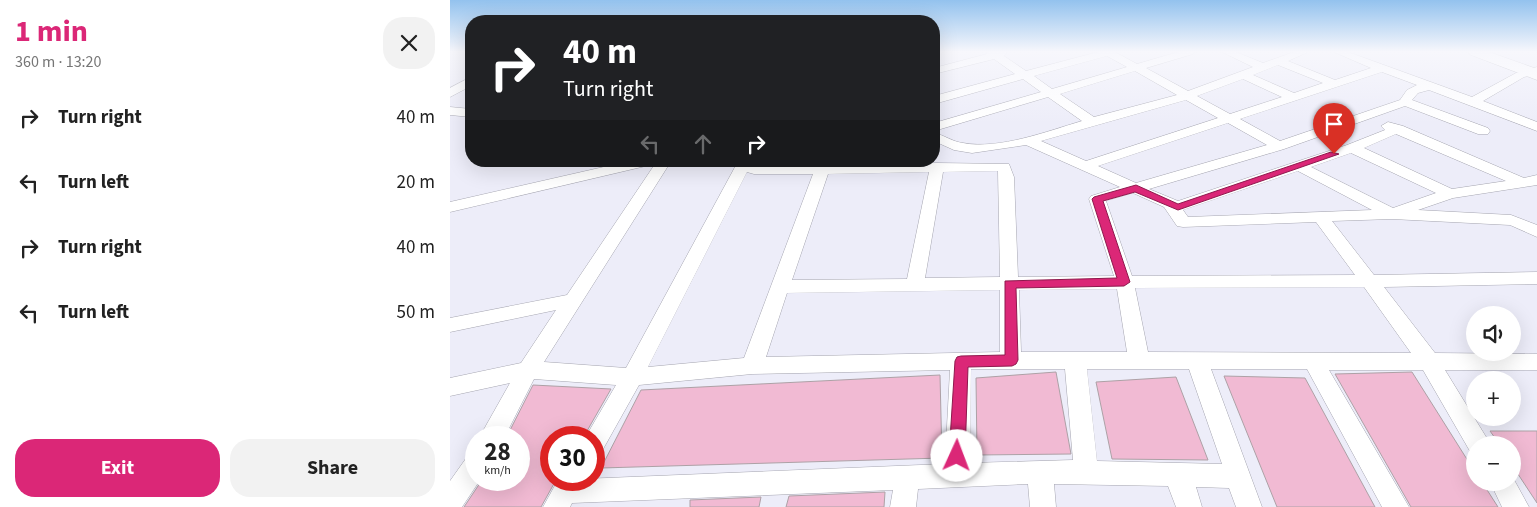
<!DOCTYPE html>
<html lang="en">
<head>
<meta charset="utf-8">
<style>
  body { margin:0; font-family:"Source Sans 3",sans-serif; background:#f2f2f2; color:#222; height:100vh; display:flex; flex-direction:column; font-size:19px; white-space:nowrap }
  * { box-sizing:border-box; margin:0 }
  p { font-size:16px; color:#767676 }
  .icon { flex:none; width:28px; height:28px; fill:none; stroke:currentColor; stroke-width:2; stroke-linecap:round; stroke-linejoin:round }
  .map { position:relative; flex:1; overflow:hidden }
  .drawer { display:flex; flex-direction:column; background:#fff; width:450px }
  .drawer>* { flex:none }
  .guide { position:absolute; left:15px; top:15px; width:475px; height:152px; border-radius:20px; box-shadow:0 5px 20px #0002; background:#202124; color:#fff; overflow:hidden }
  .fabs { position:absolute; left:1016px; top:306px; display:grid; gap:10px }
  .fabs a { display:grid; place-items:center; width:55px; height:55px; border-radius:50%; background:#fff; box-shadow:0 5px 20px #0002; font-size:25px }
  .speed { position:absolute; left:15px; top:426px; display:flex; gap:10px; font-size:25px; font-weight:700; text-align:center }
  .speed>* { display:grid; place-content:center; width:65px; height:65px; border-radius:50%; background:#fff; box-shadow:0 5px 20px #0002; line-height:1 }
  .speed small { font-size:12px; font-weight:400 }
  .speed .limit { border:8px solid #d22; background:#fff; color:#111 }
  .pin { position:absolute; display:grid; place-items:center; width:42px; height:42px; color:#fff; margin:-51px -21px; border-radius:50% 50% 50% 0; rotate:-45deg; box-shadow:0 0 5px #0007 }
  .pin .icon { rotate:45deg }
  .me { position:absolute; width:55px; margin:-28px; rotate:2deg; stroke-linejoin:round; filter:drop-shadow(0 0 4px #0008) }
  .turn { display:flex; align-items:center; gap:18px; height:105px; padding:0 15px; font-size:22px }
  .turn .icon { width:65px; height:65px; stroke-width:2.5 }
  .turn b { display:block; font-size:35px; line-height:42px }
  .lanes { display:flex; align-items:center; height:48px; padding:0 15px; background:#0003; justify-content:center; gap:25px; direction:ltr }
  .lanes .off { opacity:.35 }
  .round { display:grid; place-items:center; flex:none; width:52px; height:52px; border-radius:20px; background:#f2f2f2 }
  .overview { display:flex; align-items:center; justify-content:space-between; height:85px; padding:0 15px }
  h1 { font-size:30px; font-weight:700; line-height:38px; color:#db2777 }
  .action { display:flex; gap:10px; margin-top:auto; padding:10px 15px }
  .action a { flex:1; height:58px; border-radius:20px; background:#db2777; color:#fff; font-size:20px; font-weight:700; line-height:58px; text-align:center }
  .action a+a { background:#f2f2f2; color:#222 }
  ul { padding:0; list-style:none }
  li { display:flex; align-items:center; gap:15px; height:65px; padding:0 15px }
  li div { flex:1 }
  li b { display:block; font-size:19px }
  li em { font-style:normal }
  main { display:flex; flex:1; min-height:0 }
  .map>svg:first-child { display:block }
  .building { fill:#f1bad3; stroke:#ada1a6 }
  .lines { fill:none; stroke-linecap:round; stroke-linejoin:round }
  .minor-casing { stroke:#a5a5b0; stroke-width:1 }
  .secondary-casing { stroke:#a5a5b0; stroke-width:1 }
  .minor { fill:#fff; fill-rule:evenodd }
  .secondary { fill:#fff; fill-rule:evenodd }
  .route { fill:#db2777; stroke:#8e194d }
</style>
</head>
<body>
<main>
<section class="drawer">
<div class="overview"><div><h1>1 min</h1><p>360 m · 13:20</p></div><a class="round"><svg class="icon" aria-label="close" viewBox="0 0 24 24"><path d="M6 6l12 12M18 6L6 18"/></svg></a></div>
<ul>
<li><svg class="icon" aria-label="right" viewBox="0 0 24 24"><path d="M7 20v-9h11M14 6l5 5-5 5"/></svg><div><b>Turn right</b></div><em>40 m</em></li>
<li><svg class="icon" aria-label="left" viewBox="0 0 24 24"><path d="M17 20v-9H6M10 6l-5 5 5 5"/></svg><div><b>Turn left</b></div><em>20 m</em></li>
<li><svg class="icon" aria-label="right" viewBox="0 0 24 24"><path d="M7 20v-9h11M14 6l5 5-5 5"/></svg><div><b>Turn right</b></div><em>40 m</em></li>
<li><svg class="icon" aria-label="left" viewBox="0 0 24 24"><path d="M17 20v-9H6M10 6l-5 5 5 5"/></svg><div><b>Turn left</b></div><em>50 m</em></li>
</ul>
<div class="action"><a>Exit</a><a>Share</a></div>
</section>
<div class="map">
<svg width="1087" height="507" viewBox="0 0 1087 507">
  <rect width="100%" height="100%" fill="#ededf9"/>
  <!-- building -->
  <path class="building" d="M606,372L621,454L527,455L526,378Z
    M962,372L1025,472V482H1032L1048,507H961L885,374Z
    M490,375L492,458L151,468L191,390Z
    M774,376L855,378L925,507H827Z
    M726,377L758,460L662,459L646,382Z
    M83,385L161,389L133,438H101V480H106L91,507H14L32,480H69V438H56Z
    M1040,431H1087V503L1062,465V445H1050Z
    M435,492L434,507H336L339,496Z
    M311,497L309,507H240V500Z"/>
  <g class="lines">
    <defs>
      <path id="minor" d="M536,52H557L554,56L576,71L648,52H665L687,64L728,52H744L743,54L696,68L738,91L803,67L772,52H786L813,63L844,52H858L838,61L885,80L921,68L884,52H898L1022,97L1066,73L1087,67V74L1074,77L1033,101L1087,122V131L979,90L968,93L962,100L1038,128L1040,131L1038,134H1028L955,106L834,149L699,189L728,201L897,145L935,130L931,126L938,122L953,126L1074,178L1087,175V185L1003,198L968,210L1061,215L1087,225V237L1060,225L942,219L882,221L924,275L1087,272V284L934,287L985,353L1087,354V370H995L1041,445H1025V454L1021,453L973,370H879L959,507H932L857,369H761L812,507H786L779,488L746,487L752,507H726L718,486L604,484L606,507H580L578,484L468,489L466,507H440L443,490L122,503L120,507H93L108,480L495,464L500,370L302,374L189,385L152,451L144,454V438H135L166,385L84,379L54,438H29L60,383L0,396V378L71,363L106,310L0,332V318L117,295L203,167L200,165L0,212V202L180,161H213L218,166L94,362L176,368L285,167L278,161H297L306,166L487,163L559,164L564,177L568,277L664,276L639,199L641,196L670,187L576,145L522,153L504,150L484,141V133C494,135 503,142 513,143C549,150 598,131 632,121L598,97L484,131V123L591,92L573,79L484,104V96L565,74L544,59L484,74V68L537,54ZM657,56L677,67L602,89L584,76ZM828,65L873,83L844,93L803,75ZM685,71L727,95L644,117L610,94ZM932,72L967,85L957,90L950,100L830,141L790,119ZM793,79L832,97L780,114L747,96ZM736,100L768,118L636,161L591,141ZM778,123L817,145L686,183L648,166ZM946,134L1056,181L1002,189L914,148ZM901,153L986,193L943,208L861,167ZM548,171L550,277L475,278L493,172ZM848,171L922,210L738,217L733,210ZM297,172L304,174H363L294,358L198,367ZM479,172L457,279L342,280L378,174ZM683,193L714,207L727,226L733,227L866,222L905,275L682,276L656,201ZM914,287L961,353L698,352L685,288ZM667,289L677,352H571L569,290ZM550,290V352L316,357L337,293ZM521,369H615L623,460L520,463ZM637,369H739L772,464L647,461Z
        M21,77V86L0,97V88Z
        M0,107L21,109V117L0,115Z
        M26,454V480H30L12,507H0V481L17,457Z
        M1062,476L1079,507H1052L1040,482H1062Z"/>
      <path id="secondary" d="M1018,52H1039L1087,69V80L1021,55Z"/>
    </defs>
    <!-- minor casing -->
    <use href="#minor" class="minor-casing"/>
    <!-- secondary casing -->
    <use href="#secondary" class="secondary-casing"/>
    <!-- minor -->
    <use href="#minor" class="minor"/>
    <!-- secondary -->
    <use href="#secondary" class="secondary"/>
  </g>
  <!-- sky -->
  <linearGradient id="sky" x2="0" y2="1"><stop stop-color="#93c2ee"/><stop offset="0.42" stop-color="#f7f7fc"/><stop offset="1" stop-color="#f7f7fc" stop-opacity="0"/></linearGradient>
  <rect width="1087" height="123" fill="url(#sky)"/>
  <!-- route -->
  <path class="route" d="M881,152L889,154L728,210L685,192L653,201L680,282L674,286L566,288L568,360L566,364L562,366L518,367L515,456L513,461L507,463L502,461L499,456L505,361L507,357L511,356L555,355V281L667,278L642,199L644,197L686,185L728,204Z"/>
</svg>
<div class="fabs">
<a><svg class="icon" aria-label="sound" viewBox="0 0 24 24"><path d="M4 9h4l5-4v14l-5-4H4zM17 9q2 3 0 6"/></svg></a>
<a>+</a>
<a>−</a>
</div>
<div class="speed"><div>28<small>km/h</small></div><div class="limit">30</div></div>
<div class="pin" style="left:884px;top:154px;background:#d93025"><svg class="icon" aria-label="arrive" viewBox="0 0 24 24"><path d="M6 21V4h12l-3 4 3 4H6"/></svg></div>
<svg class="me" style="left:507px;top:456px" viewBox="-20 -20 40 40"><circle r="19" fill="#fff"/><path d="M0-13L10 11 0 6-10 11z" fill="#db2777"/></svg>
<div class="guide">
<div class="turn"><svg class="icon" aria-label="right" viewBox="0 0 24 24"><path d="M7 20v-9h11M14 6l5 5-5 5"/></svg><div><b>40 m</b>Turn right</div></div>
<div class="lanes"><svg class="icon off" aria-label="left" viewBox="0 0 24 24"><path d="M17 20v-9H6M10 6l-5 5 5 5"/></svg><svg class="icon off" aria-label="ahead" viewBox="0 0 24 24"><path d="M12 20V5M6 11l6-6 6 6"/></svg><svg class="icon" aria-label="right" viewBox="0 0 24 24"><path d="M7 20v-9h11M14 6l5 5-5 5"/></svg></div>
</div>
</div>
</main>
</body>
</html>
